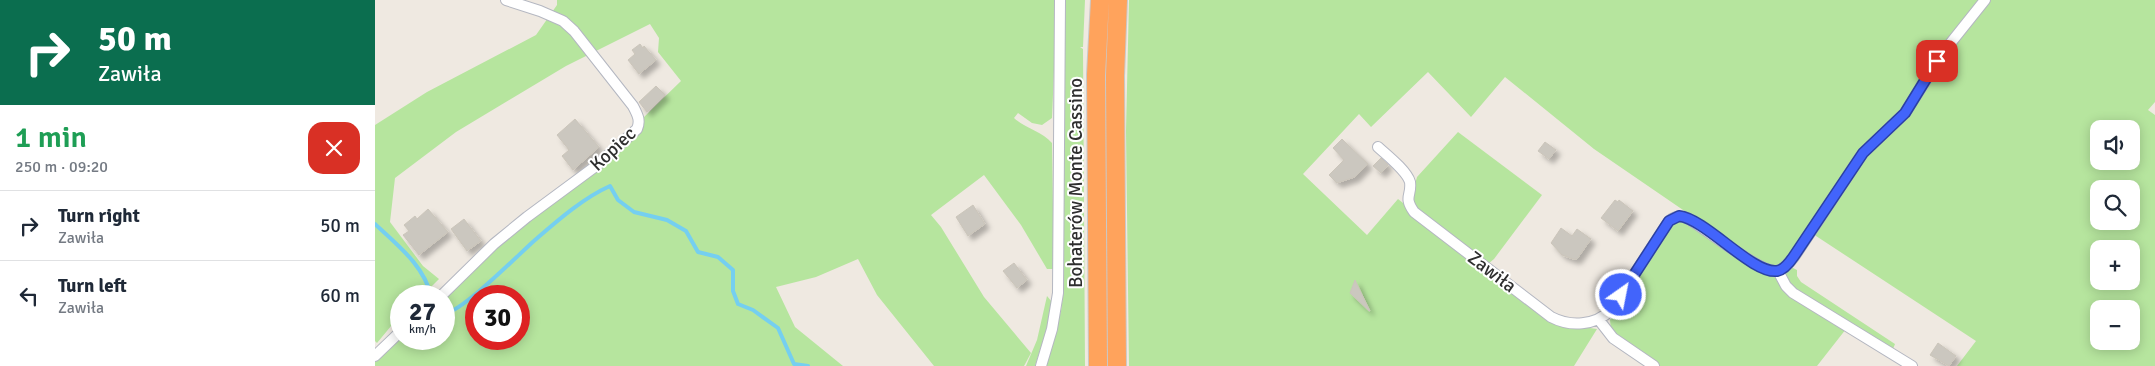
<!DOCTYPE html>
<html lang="en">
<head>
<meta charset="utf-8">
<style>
  body { margin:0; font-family:Signika,sans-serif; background:#f2f2f3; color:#1f2937; height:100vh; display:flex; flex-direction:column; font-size:19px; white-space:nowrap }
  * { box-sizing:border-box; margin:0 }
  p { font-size:16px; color:#747a83 }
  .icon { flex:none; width:28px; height:28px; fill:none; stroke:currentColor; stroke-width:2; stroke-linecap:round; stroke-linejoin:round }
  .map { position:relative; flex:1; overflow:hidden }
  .sheet { display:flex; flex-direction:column; background:#fff; width:375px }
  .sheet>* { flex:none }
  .guide { background:#0b6e4f; color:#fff; overflow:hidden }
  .fabs { position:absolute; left:1715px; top:120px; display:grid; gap:10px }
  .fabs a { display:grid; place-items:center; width:50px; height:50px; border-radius:10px; background:#fff; box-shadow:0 2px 12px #0003; font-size:25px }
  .speed { position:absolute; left:15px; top:285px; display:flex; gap:10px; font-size:25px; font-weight:700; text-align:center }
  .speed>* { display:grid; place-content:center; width:65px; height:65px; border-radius:50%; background:#fff; box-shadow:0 2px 12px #0003; line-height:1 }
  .speed small { font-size:12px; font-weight:400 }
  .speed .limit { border:8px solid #d22; background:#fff; color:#111 }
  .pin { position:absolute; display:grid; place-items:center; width:42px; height:42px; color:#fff; margin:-21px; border-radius:10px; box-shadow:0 2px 8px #0006 }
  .me { position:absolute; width:55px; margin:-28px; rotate:33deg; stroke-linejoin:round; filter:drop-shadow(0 0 4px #0008) }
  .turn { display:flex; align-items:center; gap:18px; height:105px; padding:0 15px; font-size:22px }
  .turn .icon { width:65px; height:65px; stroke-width:2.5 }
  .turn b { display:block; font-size:35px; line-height:42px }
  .round { display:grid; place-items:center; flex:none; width:52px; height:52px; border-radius:15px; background:#f2f2f3 }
  .summary { display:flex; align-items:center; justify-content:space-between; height:85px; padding:0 15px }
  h1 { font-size:30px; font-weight:600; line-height:38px; color:#1e9e55 }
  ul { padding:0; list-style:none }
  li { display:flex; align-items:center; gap:15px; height:70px; padding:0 15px; border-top:1px solid #e0e1e3 }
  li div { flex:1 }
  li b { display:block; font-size:19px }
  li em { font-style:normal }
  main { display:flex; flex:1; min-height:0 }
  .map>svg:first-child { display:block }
  .green { fill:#b6e59e; fill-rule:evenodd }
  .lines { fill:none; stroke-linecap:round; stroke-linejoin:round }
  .stream { stroke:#75cff0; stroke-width:4 }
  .building { fill:#cbc7bf; stroke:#cbc5ba; filter:url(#shadow) }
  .street-casing { stroke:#b4b7c1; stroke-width:12 }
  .highway-casing { stroke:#c9c9c9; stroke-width:20 }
  .street { stroke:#fff; stroke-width:10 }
  .highway { stroke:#ffa35c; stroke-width:18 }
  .route-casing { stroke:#2b41a3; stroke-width:12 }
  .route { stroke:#4264fb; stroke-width:9 }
  .labels { text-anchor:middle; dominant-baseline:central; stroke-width:4; stroke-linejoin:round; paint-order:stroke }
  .street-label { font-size:19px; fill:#2e2e2e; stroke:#fff }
</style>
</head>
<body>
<main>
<section class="sheet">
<div class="guide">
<div class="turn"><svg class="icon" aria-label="right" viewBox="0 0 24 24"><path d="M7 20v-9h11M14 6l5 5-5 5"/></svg><div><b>50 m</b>Zawiła</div></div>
</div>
<div class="summary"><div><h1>1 min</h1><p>250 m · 09:20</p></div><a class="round" style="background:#d93025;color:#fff"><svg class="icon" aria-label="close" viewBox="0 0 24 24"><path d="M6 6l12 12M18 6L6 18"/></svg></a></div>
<ul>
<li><svg class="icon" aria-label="right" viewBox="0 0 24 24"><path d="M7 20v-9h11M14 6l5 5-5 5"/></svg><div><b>Turn right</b><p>Zawiła</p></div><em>50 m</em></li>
<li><svg class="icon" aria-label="left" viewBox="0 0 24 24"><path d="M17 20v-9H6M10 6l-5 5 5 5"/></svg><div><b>Turn left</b><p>Zawiła</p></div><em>60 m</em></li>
</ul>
</section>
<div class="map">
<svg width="1780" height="366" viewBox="0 0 1780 366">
  <defs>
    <filter id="shadow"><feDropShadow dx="4.5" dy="4.5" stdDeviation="2.5" flood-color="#0004"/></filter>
  </defs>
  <rect width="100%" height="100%" fill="#efe9e1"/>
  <!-- green -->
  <path class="green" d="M182,0H682L677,118L667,125L657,123L643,113L639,118C651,129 667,131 677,143L679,269H672L646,225L609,175L556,215L566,227L609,297L656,353L649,366H559L502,295L483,259L441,277L401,287L420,327L468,366H0V361L26,335V339H69V297L94,271L264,131L269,124L267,119L306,81L283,52L284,38L275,24L191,66L81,132L20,178L15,222L48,266L64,279L47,296H26V314L2,343L0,341V125L52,92L161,35L182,5ZM101,296H144V339H101Z
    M691,0H710L708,47H705L708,49L710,366H671L686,311L689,288V45Z
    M754,0H1607L1537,99L1515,124L1411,261C1401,267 1395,266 1384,262L1219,149L1130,77L1096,117L1053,72L996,127L984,114L928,174L992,235L1023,199L1179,323L1222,329L1199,366H754L751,131Z
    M1614,0H1780V102L1773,110L1780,115V366H1582L1601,341L1438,234L1490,155L1558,72ZM1724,129H1756V161H1724ZM1724,189H1756V221H1724ZM1724,249H1756V281H1724ZM1724,309H1756V341H1724Z
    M1083,132L1167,195L1119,259L1113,264L1042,209L1036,198L1042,177Z
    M1310,221L1382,268L1401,278L1471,329L1442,366H1284L1249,343L1236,330L1235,320L1294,227L1299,223Z
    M1416,267L1422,270V276L1426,282L1520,344L1518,349L1420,291L1411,279V272Z
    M672,296L677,302L671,331L660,366H651L662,340Z"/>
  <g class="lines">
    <!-- stream -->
    <path class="stream" d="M0,224C22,245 49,265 56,296
      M69,314C88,311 143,255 160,240C182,221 208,198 235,186L243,200L259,212L292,220L311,231L323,252L343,257L358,270V291L363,304L378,310L403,328L419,364L433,366"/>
  </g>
  <!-- building -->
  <path class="building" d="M265,44L268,48L269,46L281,60L264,74L253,60L260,54L257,50Z
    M281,86L290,95L272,112L264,102Z
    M200,119L224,147L198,170L187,156L194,150L182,135Z
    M967,139L993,164L980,177L962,183L954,175L969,160L958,148Z
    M1170,142L1181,150L1174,159L1163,151Z
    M1006,158L1013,165L1006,173L998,166Z
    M1240,200L1243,202L1244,200L1258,211L1243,231L1226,218Z
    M598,205L610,224L593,236L581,217Z
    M53,209L73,232L44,255L28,235L34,231L29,225L40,216L42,219Z
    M89,219L106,241L92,251L76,229Z
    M1186,228L1197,236L1202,229L1216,239L1202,259H1198L1187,255L1176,243Z
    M639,263L652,280L642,288L628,271Z
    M980,280L995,311H994L975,293Z
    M1563,343L1581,356L1574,366L1555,355Z"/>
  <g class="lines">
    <defs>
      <path id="street" d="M1003,147C1012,155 1032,171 1035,182C1037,196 1028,196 1039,212L1176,317C1195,327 1220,326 1236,310L1294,221C1300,216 1305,215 1312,218C1330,228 1385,273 1402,271C1409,270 1415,262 1419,257L1488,153L1530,113L1570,50L1610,0
        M1403,271L1411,286L1418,293L1537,366
        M66,296L119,244L152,217L221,166L262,129C266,120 262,114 258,106L199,31L188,21L165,11L131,0
        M1224,320L1238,338L1279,366
        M0,356L26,331
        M666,366L677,329L683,293L685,0"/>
      <path id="highway" d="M723,366L721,75L725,0
        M742,366L740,76L743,0"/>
    </defs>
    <!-- street casing -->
    <use href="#street" class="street-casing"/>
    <!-- highway casing -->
    <use href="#highway" class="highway-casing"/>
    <!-- street -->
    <use href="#street" class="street"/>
    <!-- highway -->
    <use href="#highway" class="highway"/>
  </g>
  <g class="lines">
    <defs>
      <path id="route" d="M1246,295L1294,221L1304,216C1331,219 1377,274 1402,271C1409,270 1415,262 1419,256L1488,153L1530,113L1562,61"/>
    </defs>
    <!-- route casing -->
    <use href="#route" class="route-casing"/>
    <!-- route -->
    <use href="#route" class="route"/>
  </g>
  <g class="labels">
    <!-- street labels -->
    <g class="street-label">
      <text transform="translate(238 149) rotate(-43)">Kopiec</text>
      <text transform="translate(701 183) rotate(-90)">Bohaterów Monte Cassino</text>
      <text transform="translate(1117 272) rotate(37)">Zawiła</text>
    </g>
  </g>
</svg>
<div class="fabs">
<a><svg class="icon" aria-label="sound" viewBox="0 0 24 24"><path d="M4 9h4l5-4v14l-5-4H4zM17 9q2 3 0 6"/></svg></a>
<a><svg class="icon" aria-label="search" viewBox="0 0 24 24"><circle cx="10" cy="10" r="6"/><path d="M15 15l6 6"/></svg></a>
<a>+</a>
<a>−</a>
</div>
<div class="speed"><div>27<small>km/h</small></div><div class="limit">30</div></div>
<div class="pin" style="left:1562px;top:61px;background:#d93025"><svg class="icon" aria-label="arrive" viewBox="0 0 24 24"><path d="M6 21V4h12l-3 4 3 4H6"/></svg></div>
<svg class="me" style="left:1246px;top:295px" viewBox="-20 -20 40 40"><circle r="17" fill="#4264fb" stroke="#fff" stroke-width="3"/><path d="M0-11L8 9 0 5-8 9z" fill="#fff"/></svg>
</div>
</main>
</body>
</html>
